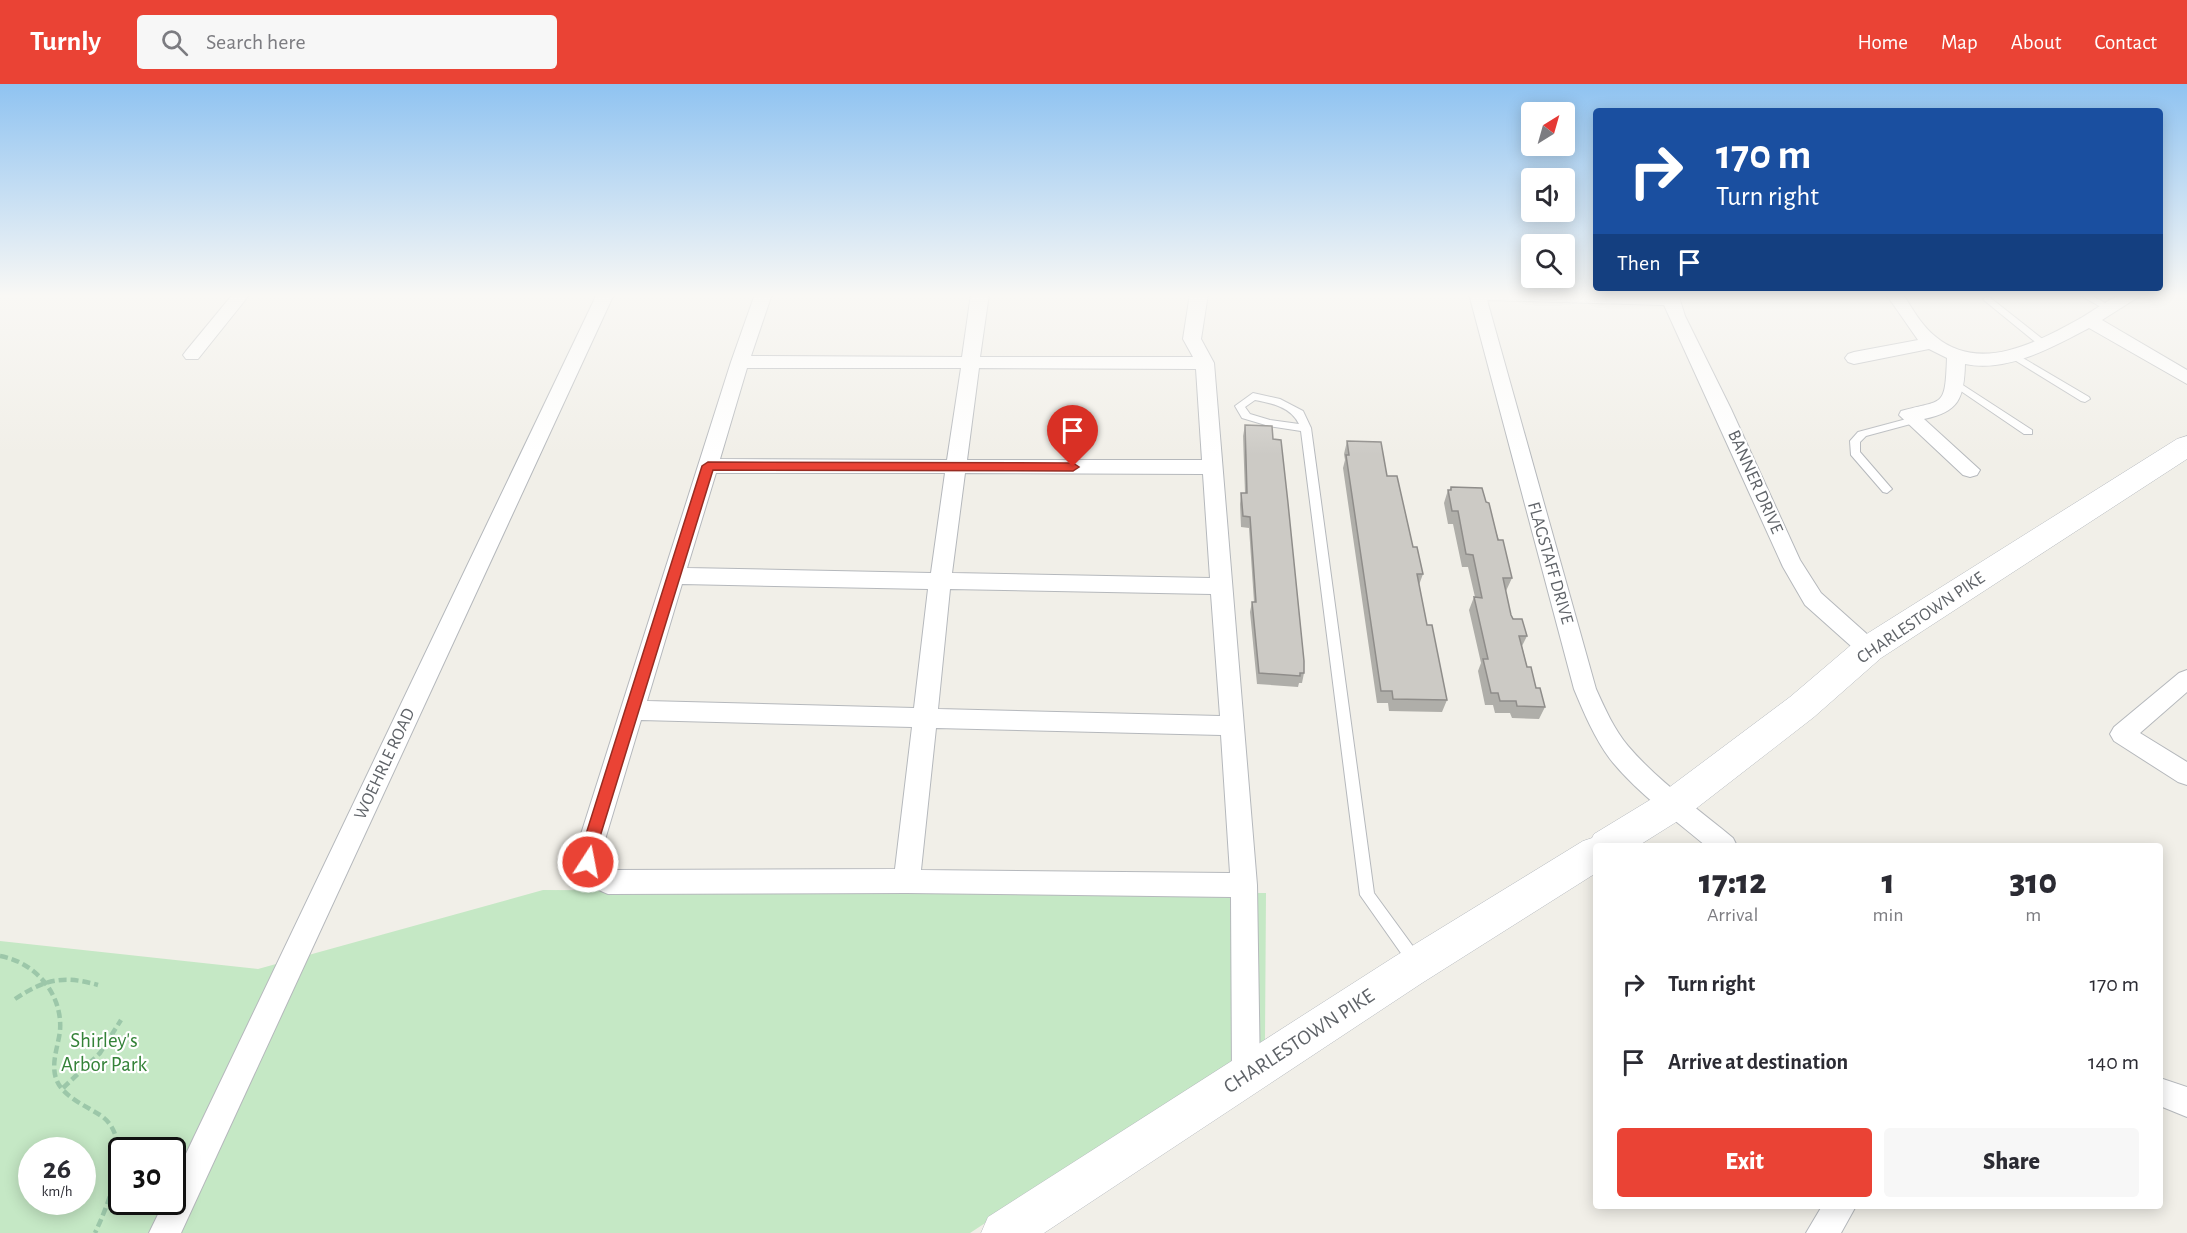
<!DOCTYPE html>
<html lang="en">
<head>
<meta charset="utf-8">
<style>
  body { margin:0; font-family:"Alegreya Sans",sans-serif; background:#f7f7f7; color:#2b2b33; height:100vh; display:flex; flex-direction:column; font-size:22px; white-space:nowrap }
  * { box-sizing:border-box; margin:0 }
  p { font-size:20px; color:#7c7c81 }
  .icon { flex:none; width:33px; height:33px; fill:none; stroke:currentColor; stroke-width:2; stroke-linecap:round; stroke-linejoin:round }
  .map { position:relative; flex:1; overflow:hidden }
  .panel { position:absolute; left:1593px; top:759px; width:570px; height:366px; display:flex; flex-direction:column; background:#fff; border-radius:6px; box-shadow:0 3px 15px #0003 }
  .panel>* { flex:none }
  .hud { position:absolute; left:1593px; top:24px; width:570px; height:183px; border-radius:6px; box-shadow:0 3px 15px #0003; background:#1a4fa0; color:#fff; overflow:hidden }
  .needle { width:39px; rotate:37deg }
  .buttons { position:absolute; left:1521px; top:18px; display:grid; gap:12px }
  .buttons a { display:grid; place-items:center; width:54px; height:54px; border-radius:6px; background:#fff; box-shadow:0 3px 15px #0003; font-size:30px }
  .speed { position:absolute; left:18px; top:1053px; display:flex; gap:12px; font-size:30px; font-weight:700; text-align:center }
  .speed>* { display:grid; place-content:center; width:78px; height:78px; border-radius:50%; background:#fff; box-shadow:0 3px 15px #0003; line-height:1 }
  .speed small { font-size:15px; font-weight:400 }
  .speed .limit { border:3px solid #111; border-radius:9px; background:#fff; color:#111 }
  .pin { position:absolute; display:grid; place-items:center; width:51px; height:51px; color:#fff; margin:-62px -26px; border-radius:50% 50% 50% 0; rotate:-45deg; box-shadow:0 0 6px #0007 }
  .pin .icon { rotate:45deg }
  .me { position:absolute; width:66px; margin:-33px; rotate:11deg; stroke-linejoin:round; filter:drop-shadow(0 0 4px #0008) }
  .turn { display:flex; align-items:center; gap:21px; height:126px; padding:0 24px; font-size:27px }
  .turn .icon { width:78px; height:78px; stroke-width:2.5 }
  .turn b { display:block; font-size:42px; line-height:51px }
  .then { display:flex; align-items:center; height:57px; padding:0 24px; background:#0003; gap:12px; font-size:22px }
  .eta { display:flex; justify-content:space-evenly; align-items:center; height:102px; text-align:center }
  .eta b { font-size:36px; font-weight:800; line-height:42px }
  .action { display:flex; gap:12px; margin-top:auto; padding:12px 24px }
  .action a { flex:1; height:69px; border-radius:6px; background:#ea4335; color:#fff; font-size:24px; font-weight:800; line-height:69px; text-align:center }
  .action a+a { background:#f7f7f7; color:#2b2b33 }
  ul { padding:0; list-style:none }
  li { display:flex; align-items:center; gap:18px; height:78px; padding:0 24px }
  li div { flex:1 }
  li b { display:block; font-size:22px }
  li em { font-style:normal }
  header { display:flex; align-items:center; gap:36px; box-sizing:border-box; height:84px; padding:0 30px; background:#ea4335; color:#fff }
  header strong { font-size:28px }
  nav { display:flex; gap:33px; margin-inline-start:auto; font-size:21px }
  .search { width:420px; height:54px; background:#f7f7f7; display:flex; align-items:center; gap:15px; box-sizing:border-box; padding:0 21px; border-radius:6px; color:#7c7c81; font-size:22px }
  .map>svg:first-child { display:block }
  .green { fill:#c5e8c5; fill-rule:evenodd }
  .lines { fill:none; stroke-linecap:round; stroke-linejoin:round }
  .lane-casing { stroke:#b5b8bc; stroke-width:2 }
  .street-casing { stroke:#b5b8bc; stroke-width:2 }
  .secondary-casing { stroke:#b6babf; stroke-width:1 }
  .path { stroke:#9cc7a9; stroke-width:4.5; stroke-dasharray:8 4; stroke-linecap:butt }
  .lane { fill:#fff; fill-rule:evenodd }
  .street { fill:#fff; fill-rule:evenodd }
  .secondary { fill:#fff; fill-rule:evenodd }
  .wall { fill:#afaea9 }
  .building { fill:#cccac5; stroke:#8f8d8a; stroke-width:1.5 }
  .route { fill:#ea4335; stroke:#982c22; stroke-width:1.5 }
  .labels { text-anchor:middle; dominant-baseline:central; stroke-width:4.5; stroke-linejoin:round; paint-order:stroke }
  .street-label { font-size:18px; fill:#5f6368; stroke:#fff }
  .near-park-label { font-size:21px; fill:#348238; stroke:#fff }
  .near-street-label { font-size:21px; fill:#5f6368; stroke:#fff }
</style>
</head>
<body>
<header>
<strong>Turnly</strong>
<div class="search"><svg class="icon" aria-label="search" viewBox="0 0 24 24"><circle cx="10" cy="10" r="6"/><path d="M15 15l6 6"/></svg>Search here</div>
<nav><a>Home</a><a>Map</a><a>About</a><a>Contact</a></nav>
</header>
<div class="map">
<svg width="2187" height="1149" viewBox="0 0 2187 1149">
  <rect width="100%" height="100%" fill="#f1efe8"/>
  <!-- green -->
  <path class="green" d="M543,806L1266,809L1265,956L970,1149H0V857L258,885ZM32,1066H82V1118H32ZM122,1066H172V1118H122Z"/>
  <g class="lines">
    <defs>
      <path id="lane" d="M2078,210H2089L2114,224L2112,226H2106Z
        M1988,212L2045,257V261H2039L1985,217L1983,215Z
        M2011,267L2089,313L2090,315L2085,318L2081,317L2008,272L2006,270Z
        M1955,296L2032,346V350H2024L1952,301L1950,299Z
        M1253,309L1280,315L1303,327L1311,344L1374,809L1420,872L1422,877L1420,882L1415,884L1410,882L1360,811L1301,347L1269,342L1242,334L1235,322ZM1255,316C1271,319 1291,323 1299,340L1270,336L1250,330L1245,323Z
        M1914,333L1918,334V338L1866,352L1860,358V368L1892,405L1887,409L1883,408L1851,371L1850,357L1858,348Z"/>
      <path id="street" d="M233,210H250L198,275H186L183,271L186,267Z
        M597,210H614L181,1149H149L164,1118H172V1099Z
        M755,210H772L751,272L962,273L971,210H989L980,273H1193L1183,255L1190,210H1208L1201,255L1214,279L1257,801L1260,991L1256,1001L1246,1005L1236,1001L1232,991L1231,813L907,809L608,810C589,803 576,790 575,769L731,278ZM747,284H961L947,376L720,375ZM979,284L1196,285L1202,376H967ZM716,389H945L931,489L687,484ZM965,389L1203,390L1210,494L952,489ZM682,500L928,505L914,624L647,617ZM950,505L1211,510L1220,632L938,625ZM641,636L912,643L895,785L612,786L602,777L601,769ZM936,644L1221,651L1230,789L921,786Z
        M1469,210H1678L1685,232L1731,325L1800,476L1821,509L1877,559L1880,565L1877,571L1869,574L1861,571L1805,521L1783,483L1664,221L1487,216L1596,605C1605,625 1614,645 1628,662C1658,697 1698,725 1733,754L1737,762H1706C1674,735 1636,708 1610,675C1594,653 1584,629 1574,605Z
        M1886,210H1903C1913,226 1922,242 1936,253C1981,290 2039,257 2081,234C2093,227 2107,216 2121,211C2127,209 2136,210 2143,210L2102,236L2187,286V300L2089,244C2053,263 2007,289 1965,280C1964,314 1959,328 1924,335L1980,386L1977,391L1970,393L1963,391L1899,331L1901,327C1944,315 1945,325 1947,274L1929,265L1854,280L1848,278L1845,274L1848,270L1854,268L1918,256Z
        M2187,586V608L2140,649L2187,678V701L2178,698L2114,657L2110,650L2114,643L2179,589Z
        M2160,994L2187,1003V1033L2160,1022Z
        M1822,1122H1856L1841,1149H1806Z"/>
      <path id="secondary" d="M2187,352V375L1881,574L1814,633L1689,730L1638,762H1596V789L1422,899L1044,1149H981L988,1133L1394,873L1583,757L1592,754L1594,750L1663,708L1790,613L1857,556L2177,355Z"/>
    </defs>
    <!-- lane casing -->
    <use href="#lane" class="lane-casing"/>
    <!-- street casing -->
    <use href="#street" class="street-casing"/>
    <!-- secondary casing -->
    <use href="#secondary" class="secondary-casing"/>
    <!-- path -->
    <path class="path" d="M0,872C35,878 63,910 60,947C58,963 50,981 57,997C64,1013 86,1022 100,1031C136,1054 109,1119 95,1149
      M15,915C45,895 63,891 98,901
      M63,1004L100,969L121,936"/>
    <!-- lane -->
    <use href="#lane" class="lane"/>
    <!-- street -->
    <use href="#street" class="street"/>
    <!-- secondary -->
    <use href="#secondary" class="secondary"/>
  </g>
  <!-- wall -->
  <path class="wall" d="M1245,341L1273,355L1304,589L1302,599H1299L1298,603L1257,600L1250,528L1252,518H1254L1249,444L1241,443L1240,420L1241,409H1245L1243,352Z
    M1347,357L1387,392L1423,490L1419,501L1427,541L1447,616L1442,628L1389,627L1388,619H1377L1343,384L1345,376L1344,370Z
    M1451,403L1486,418L1512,494L1506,507H1505L1511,531L1527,552L1522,562L1527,583L1545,623L1539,635L1512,634L1510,629H1495L1493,621H1485L1478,587L1481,579L1469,526L1474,513H1475L1468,483H1462L1453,440H1448L1444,419L1448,406H1450Z"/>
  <!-- building -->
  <path class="building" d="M1245,341L1272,342L1273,355L1281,356L1288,419L1304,577V589H1300V592L1259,589L1252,518H1256L1250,433L1243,432L1241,409H1247Z
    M1347,357L1381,358L1387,392H1397L1413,463H1417L1423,490H1417L1427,541H1432L1447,616L1393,615L1392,607H1381L1346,371H1349Z
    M1451,403L1482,404L1486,418L1489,419L1498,456H1503L1512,494H1503L1511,531L1513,535H1522L1527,552H1519L1527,583H1531L1536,604H1540L1545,623L1517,622L1516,617H1500L1498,609H1491L1483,575H1488L1474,513L1482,514L1473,471L1466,470L1458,427H1452L1448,406H1451Z"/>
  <!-- sky -->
  <linearGradient id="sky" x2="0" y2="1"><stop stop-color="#8fc3f1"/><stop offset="0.57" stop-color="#f9f8f5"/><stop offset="1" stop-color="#f9f8f5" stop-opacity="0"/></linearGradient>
  <rect width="2187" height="371" fill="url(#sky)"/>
  <!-- route -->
  <path class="route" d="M708,378L1073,379L1079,383L1073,387L713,386L595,769L593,783L588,785L582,783L580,769L702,382Z"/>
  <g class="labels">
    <!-- street labels -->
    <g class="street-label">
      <text transform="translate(1755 398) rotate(66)">BANNER DRIVE</text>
      <text transform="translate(1550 479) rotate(74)">FLAGSTAFF DRIVE</text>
      <text transform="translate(1921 534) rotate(-34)">CHARLESTOWN PIKE</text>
      <text transform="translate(385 680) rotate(-65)">WOEHRLE ROAD</text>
    </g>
    <!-- near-park labels -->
    <g class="near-park-label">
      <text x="104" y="956">Shirley's<tspan x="104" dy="24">Arbor Park</tspan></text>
    </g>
    <!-- near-street labels -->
    <g class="near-street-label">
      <text transform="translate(1299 957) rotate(-33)">CHARLESTOWN PIKE</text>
    </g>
  </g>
</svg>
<div class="buttons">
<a><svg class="needle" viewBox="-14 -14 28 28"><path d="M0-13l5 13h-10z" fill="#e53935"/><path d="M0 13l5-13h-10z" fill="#7c7c81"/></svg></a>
<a><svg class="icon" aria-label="sound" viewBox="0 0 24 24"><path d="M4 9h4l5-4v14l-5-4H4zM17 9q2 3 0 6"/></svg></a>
<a><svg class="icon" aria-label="search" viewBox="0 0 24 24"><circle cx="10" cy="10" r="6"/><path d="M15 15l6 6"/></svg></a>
</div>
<div class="speed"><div>26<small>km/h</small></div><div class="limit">30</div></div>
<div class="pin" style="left:1073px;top:383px;background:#d93025"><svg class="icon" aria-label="arrive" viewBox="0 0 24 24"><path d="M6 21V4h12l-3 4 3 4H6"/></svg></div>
<svg class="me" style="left:588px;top:778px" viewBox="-20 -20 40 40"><circle r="17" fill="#ea4335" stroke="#fff" stroke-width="3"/><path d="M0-11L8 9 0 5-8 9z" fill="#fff"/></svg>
<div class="hud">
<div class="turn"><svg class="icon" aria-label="right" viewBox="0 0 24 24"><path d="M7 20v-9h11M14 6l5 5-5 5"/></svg><div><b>170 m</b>Turn right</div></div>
<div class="then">Then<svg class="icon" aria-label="arrive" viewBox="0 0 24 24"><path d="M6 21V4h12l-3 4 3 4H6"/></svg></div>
</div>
<section class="panel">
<div class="eta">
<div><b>17:12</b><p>Arrival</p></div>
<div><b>1</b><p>min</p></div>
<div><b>310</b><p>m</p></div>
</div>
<ul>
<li><svg class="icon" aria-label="right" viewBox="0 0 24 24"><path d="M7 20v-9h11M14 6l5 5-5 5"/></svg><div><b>Turn right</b></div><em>170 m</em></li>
<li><svg class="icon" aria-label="arrive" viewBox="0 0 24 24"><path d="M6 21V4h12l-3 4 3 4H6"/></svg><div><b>Arrive at destination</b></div><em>140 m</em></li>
</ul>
<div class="action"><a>Exit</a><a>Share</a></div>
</section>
</div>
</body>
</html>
